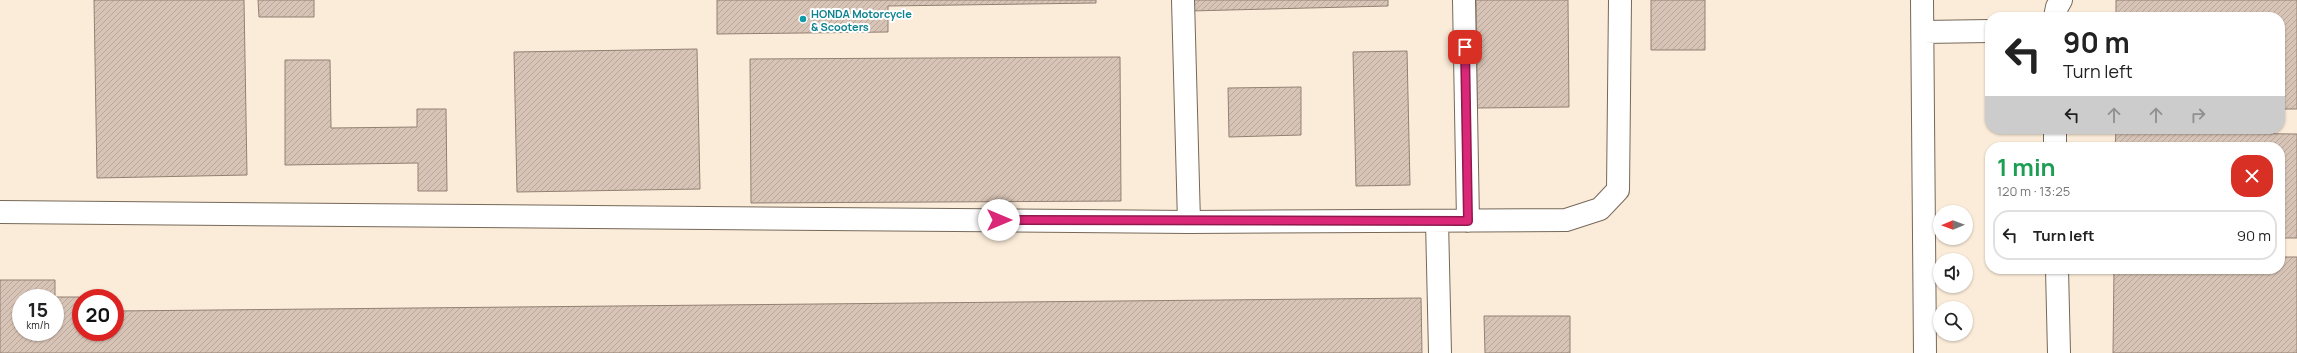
<!DOCTYPE html>
<html lang="en">
<head>
<meta charset="utf-8">
<style>
  body { margin:0; font-family:Manrope,sans-serif; background:#f2f2f2; color:#222; height:100vh; display:flex; flex-direction:column; font-size:15px; white-space:nowrap }
  * { box-sizing:border-box; margin:0 }
  p { font-size:13px; color:#767676 }
  .icon { flex:none; width:22px; height:22px; fill:none; stroke:currentColor; stroke-width:2; stroke-linecap:round; stroke-linejoin:round }
  .map { position:relative; flex:1; overflow:hidden }
  .side { position:absolute; left:1985px; top:142px; width:300px; height:132px; display:flex; flex-direction:column; background:#fff; border-radius:16px; box-shadow:0 1px 3px #0004 }
  .side>* { flex:none }
  .hud { position:absolute; left:1985px; top:12px; width:300px; height:122px; border-radius:16px; box-shadow:0 1px 3px #0004; background:#fff; color:#222; overflow:hidden }
  .needle { width:26px; rotate:269deg }
  .tools { position:absolute; left:1933px; top:205px; display:grid; gap:8px }
  .tools a { display:grid; place-items:center; width:40px; height:40px; border-radius:50%; background:#fff; box-shadow:0 1px 3px #0004; font-size:20px }
  .speed { position:absolute; left:12px; top:289px; display:flex; gap:8px; font-size:20px; font-weight:700; text-align:center }
  .speed>* { display:grid; place-content:center; width:52px; height:52px; border-radius:50%; background:#fff; box-shadow:0 1px 3px #0004; line-height:1 }
  .speed small { font-size:10px; font-weight:400 }
  .speed .limit { border:6px solid #d22; background:#fff; color:#111 }
  .pin { position:absolute; display:grid; place-items:center; width:34px; height:34px; color:#fff; margin:-17px; border-radius:8px; box-shadow:0 2px 6px #0006 }
  .me { position:absolute; width:44px; margin:-22px; rotate:90deg; stroke-linejoin:round; filter:drop-shadow(0 0 3px #0008) }
  .turn { display:flex; align-items:center; gap:14px; height:84px; padding:0 12px; font-size:18px }
  .turn .icon { width:52px; height:52px; stroke-width:2.5 }
  .turn b { display:block; font-size:28px; line-height:34px }
  .lanes { display:flex; align-items:center; height:38px; padding:0 12px; background:#0003; justify-content:center; gap:20px; direction:ltr }
  .lanes .off { opacity:.35 }
  .round { display:grid; place-items:center; flex:none; width:42px; height:42px; border-radius:16px; background:#f2f2f2 }
  .headline { display:flex; align-items:center; justify-content:space-between; height:68px; padding:0 12px }
  h1 { font-size:24px; font-weight:700; line-height:30px; color:#1e9e55 }
  ul { padding:0; list-style:none }
  li { display:flex; align-items:center; gap:12px; height:50px; margin:0 8px 6px; padding:0 4px; border:2px solid #e0e0e0; border-radius:16px }
  li div { flex:1 }
  li b { display:block; font-size:15px }
  li em { font-style:normal }
  .map>svg:first-child { display:block }
  .building { fill:url(#building-hatch); stroke:#928073; fill-rule:evenodd }
  .lines { fill:none; stroke-linecap:round; stroke-linejoin:round }
  .minor-casing { stroke:#766959; stroke-width:24 }
  .minor { stroke:#fff; stroke-width:22 }
  .route-casing { stroke:#8e194d; stroke-width:10 }
  .route { stroke:#db2777; stroke-width:7 }
  .culture-dot { fill:#0f9aa8; stroke:#fff; stroke-width:1.5 }
  .labels { text-anchor:middle; dominant-baseline:central; stroke-width:4; stroke-linejoin:round; paint-order:stroke }
  .culture-label { font-size:11px; font-weight:bold; fill:#0d838f; stroke:#fff; text-anchor:start }
</style>
</head>
<body>
<div class="map">
<svg width="2297" height="353" viewBox="0 0 2297 353">
  <defs>
    <pattern id="building-hatch" width="6" height="6" patternUnits="userSpaceOnUse"><rect width="6" height="6" fill="#d8c4b6"/><path d="M-1 1l2-2M0 6l6-6M5 7l2-2" fill="none" stroke="#b8a79b"/></pattern>
  </defs>
  <rect width="100%" height="100%" fill="#fbecd9"/>
  <!-- building -->
  <path class="building" d="M94,0H244L247,175L97,178Z
    M258,0H314V17H259Z
    M717,0H1096V3L888,6V32L717,34Z
    M1190,0H1388V6L1190,11Z
    M1476,0H1568L1569,107L1477,108Z
    M1651,0H1705V50H1651Z
    M2116,0H2297V109H2280V17H2116Z
    M697,49L700,189L517,192L514,52Z
    M1407,51L1410,185L1356,186L1353,52Z
    M1120,57L1121,201L751,203L750,59Z
    M285,60H330L331,128L417,127V109H446L447,191H418V163L285,165Z
    M1301,87V135L1229,137L1228,88Z
    M2116,132L2297,134V238H2280V147H2115Z
    M2280,257H2297V353H2113L2114,269H2280Z
    M0,280H55V297H79L81,332H115V311L1421,298L1422,353H0ZM21,298H55V332H21Z
    M1484,316H1570V353H1485Z"/>
  <g class="lines">
    <defs>
      <path id="minor" d="M1183,0L1189,222
        M1464,0L1468,221
        M1922,0L1925,353
        M2055,17L2057,7L2061,0
        M1923,32L1990,31
        M2055,129V147
        M0,212L1189,222L1566,220L1600,209L1618,190L1620,0
        M1437,221L1440,353
        M2057,269L2059,353"/>
    </defs>
    <!-- minor casing -->
    <use href="#minor" class="minor-casing"/>
    <!-- minor -->
    <use href="#minor" class="minor"/>
  </g>
  <g class="lines">
    <defs>
      <path id="route" d="M999,220L1468,221L1465,47"/>
    </defs>
    <!-- route casing -->
    <use href="#route" class="route-casing"/>
    <!-- route -->
    <use href="#route" class="route"/>
  </g>
  <!-- markers -->
  <circle class="culture-dot" cx="803" cy="19" r="4"/>
  <g class="labels">
    <!-- culture labels -->
    <g class="culture-label">
      <text x="811" y="13">HONDA Motorcycle<tspan x="811" dy="13">&amp; Scooters</tspan></text>
    </g>
  </g>
</svg>
<div class="tools">
<a><svg class="needle" viewBox="-14 -14 28 28"><path d="M0-13l5 13h-10z" fill="#e53935"/><path d="M0 13l5-13h-10z" fill="#767676"/></svg></a>
<a><svg class="icon" aria-label="sound" viewBox="0 0 24 24"><path d="M4 9h4l5-4v14l-5-4H4zM17 9q2 3 0 6"/></svg></a>
<a><svg class="icon" aria-label="search" viewBox="0 0 24 24"><circle cx="10" cy="10" r="6"/><path d="M15 15l6 6"/></svg></a>
</div>
<div class="speed"><div>15<small>km/h</small></div><div class="limit">20</div></div>
<div class="pin" style="left:1465px;top:47px;background:#d93025"><svg class="icon" aria-label="arrive" viewBox="0 0 24 24"><path d="M6 21V4h12l-3 4 3 4H6"/></svg></div>
<svg class="me" style="left:999px;top:220px" viewBox="-20 -20 40 40"><circle r="19" fill="#fff"/><path d="M0-13L10 11 0 6-10 11z" fill="#db2777"/></svg>
<div class="hud">
<div class="turn"><svg class="icon" aria-label="left" viewBox="0 0 24 24"><path d="M17 20v-9H6M10 6l-5 5 5 5"/></svg><div><b>90 m</b>Turn left</div></div>
<div class="lanes"><svg class="icon" aria-label="left" viewBox="0 0 24 24"><path d="M17 20v-9H6M10 6l-5 5 5 5"/></svg><svg class="icon off" aria-label="ahead" viewBox="0 0 24 24"><path d="M12 20V5M6 11l6-6 6 6"/></svg><svg class="icon off" aria-label="ahead" viewBox="0 0 24 24"><path d="M12 20V5M6 11l6-6 6 6"/></svg><svg class="icon off" aria-label="right" viewBox="0 0 24 24"><path d="M7 20v-9h11M14 6l5 5-5 5"/></svg></div>
</div>
<section class="side">
<div class="headline"><div><h1>1 min</h1><p>120 m · 13:25</p></div><a class="round" style="background:#d93025;color:#fff"><svg class="icon" aria-label="close" viewBox="0 0 24 24"><path d="M6 6l12 12M18 6L6 18"/></svg></a></div>
<ul>
<li><svg class="icon" aria-label="left" viewBox="0 0 24 24"><path d="M17 20v-9H6M10 6l-5 5 5 5"/></svg><div><b>Turn left</b></div><em>90 m</em></li>
</ul>
</section>
</div>
</body>
</html>
